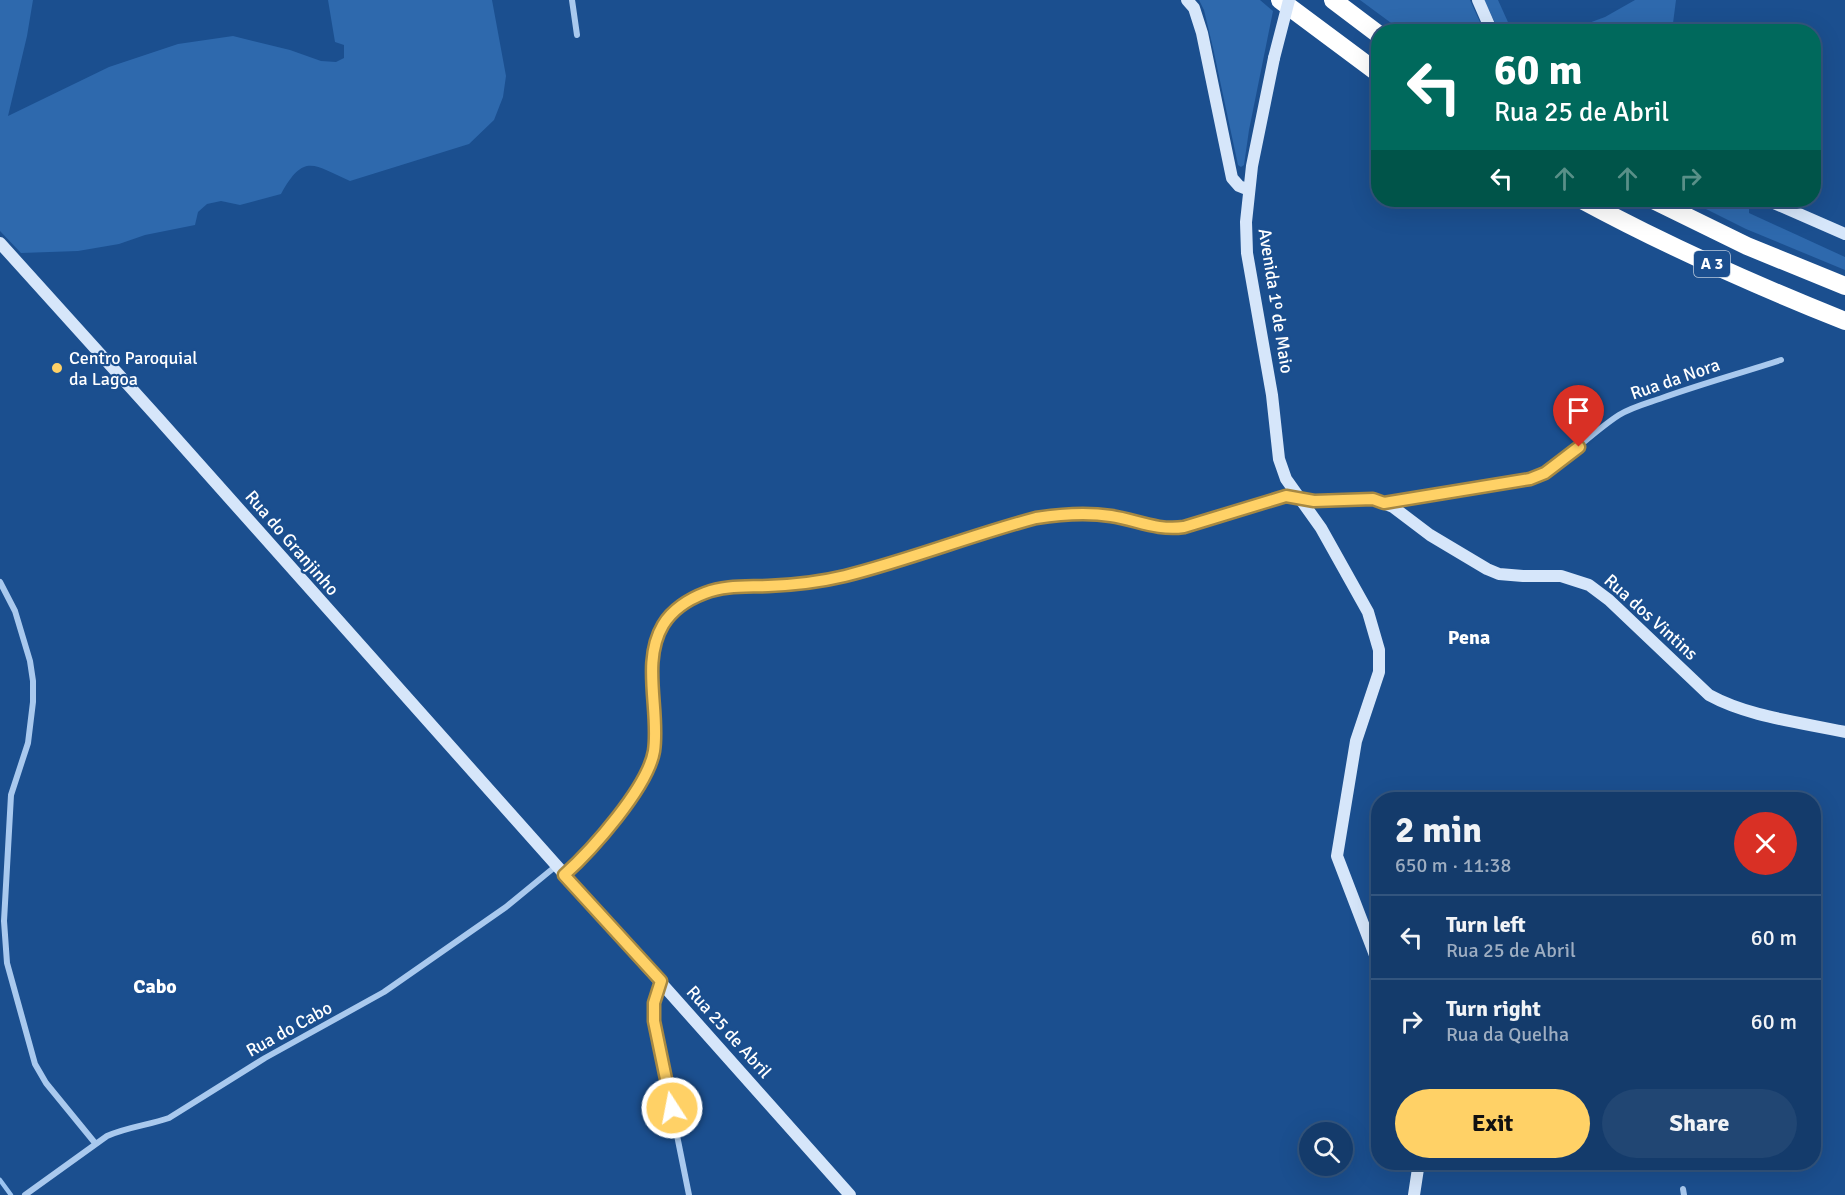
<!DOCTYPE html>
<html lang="en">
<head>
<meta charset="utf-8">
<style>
  body { margin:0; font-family:Signika,sans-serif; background:#214673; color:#f1f3f6; height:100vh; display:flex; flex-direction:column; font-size:22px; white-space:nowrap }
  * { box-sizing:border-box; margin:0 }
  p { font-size:20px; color:#9dadc1 }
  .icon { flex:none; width:33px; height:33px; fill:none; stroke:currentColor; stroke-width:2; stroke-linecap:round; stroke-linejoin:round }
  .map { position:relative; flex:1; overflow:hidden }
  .sheet { position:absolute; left:1371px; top:792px; width:450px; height:378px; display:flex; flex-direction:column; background:#143b6b; border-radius:24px; box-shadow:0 6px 24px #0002,0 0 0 2px #33557e }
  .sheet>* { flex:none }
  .banner { position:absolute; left:1371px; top:24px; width:450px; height:183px; border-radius:24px; box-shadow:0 6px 24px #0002,0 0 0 2px #33557e; background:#00695c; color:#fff; overflow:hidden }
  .buttons { position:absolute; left:1299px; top:1122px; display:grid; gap:12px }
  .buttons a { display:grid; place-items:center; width:54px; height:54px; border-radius:50%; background:#143b6b; box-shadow:0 6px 24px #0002,0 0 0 2px #33557e; font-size:30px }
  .pin { position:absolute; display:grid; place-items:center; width:51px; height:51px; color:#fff; margin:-62px -26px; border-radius:50% 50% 50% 0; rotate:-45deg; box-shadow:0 0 6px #0007 }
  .pin .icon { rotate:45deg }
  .me { position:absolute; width:66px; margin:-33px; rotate:349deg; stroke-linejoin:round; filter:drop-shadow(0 0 4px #0008) }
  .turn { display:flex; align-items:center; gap:21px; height:126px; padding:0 24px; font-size:27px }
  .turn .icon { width:78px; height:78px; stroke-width:2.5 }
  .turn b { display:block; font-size:42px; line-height:51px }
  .lanes { display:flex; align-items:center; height:57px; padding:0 24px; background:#0003; justify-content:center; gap:30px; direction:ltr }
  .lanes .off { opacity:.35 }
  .round { display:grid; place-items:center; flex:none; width:63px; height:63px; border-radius:32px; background:#214673 }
  .headline { display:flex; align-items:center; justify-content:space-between; height:102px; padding:0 24px }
  h1 { font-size:36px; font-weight:700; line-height:45px }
  .action { display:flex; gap:12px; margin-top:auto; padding:12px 24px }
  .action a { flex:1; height:69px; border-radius:36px; background:#ffd166; color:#111; font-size:24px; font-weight:700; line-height:69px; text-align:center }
  .action a+a { background:#214673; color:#f1f3f6 }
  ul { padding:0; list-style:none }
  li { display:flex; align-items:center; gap:18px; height:84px; padding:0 24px; border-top:2px solid #33557e }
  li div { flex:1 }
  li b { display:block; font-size:22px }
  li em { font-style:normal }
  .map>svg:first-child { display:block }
  .green { fill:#2e69ad }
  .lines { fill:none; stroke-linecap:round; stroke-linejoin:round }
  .stream { stroke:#9cc4f0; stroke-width:4.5 }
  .street { stroke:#a9c9ee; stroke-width:6 }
  .secondary { stroke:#d6e6fa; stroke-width:12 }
  .highway { stroke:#fff; stroke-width:18 }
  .secondary-bridge { stroke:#d6e6fa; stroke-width:12 }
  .route-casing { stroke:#a68842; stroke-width:15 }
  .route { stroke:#ffd166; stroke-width:10 }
  .poi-dot { fill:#ffd166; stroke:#1b4f8f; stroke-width:2 }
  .labels { text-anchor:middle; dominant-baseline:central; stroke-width:4.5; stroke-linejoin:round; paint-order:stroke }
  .shield { fill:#1b4f8f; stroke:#bbcadd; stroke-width:1.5 }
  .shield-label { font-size:16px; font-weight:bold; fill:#fff }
  .street-label { font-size:18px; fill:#fff; stroke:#1b4f8f }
  .poi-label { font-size:18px; fill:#fff; stroke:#1b4f8f; text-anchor:start }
  .neighbourhood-label { font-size:20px; font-weight:bold; fill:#fff; stroke:#1b4f8f }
</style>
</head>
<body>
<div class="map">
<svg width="1845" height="1195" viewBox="0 0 1845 1195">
  <rect width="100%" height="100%" fill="#1b4f8f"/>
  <!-- green -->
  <path class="green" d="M0,0H33L27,36L8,116L109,67L178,44L233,36L290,50L321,61L336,62L344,58V45L335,42L328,0H492L506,76L503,97L494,120L469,144L350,181C314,165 304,152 281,194L240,205L221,201L207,204L198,212L195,225L145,235L119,244L78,251L21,253L0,231Z
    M1199,0H1260L1273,11L1249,130L1244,165L1241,167L1238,165L1213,48L1204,10Z
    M1360,0H1470L1484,31H1402Z
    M1484,0H1498L1512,31H1499Z
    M1635,0H1676L1672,31H1567L1605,17Z
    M1688,200H1748L1755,202L1749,205V213L1845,257V270L1746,229Z"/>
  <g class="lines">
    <!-- stream -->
    <path class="stream" d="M0,1180L11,1195"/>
    <!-- street -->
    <path class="street" d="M572,0L577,35
      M1388,503L1530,479C1564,464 1588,435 1619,415C1632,407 1648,403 1662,398C1701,384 1741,373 1781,360
      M0,582L15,611L30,661L33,681V702L28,743L11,795L4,921L7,963L35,1064L46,1083L95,1143
      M564,875C591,850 648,787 654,751C660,711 641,663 663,625C677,601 709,588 737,587C773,586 810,585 845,576C892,564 938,547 984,533C1012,525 1039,516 1068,514C1086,513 1105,514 1122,518C1144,523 1161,530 1184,527L1286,496L1298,497
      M661,981L654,1003V1021L689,1195
      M1683,1189L1684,1195
      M25,1195L107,1136C127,1127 149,1125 169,1118L265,1058L384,992L506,907L556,866"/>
    <!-- secondary -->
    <path class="secondary" d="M1187,0L1194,8L1202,33L1232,178L1239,186L1249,190
      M1478,0L1492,32
      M1274,58L1252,166L1246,222L1247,253L1272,395L1279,459L1286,479L1321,528L1368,612L1379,650V672L1356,741L1337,856L1378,963
      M1767,200L1845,234
      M0,243L158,418L850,1195
      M1299,497L1314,501L1373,499L1393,507L1430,535L1487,569L1499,574L1523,576H1561L1589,585L1609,600L1709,695C1749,717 1800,722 1845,732
      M1414,1195L1419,1162"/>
    <!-- highway -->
    <path class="highway" d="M1280,0L1378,73
      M1333,0L1378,34
      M1582,200C1667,246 1755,285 1845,321
      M1653,200L1747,246L1845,286"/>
    <!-- secondary-bridge -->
    <path class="secondary-bridge" d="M1274,58L1289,0"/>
  </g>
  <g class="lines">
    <defs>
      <path id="route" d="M672,1108L654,1021V1003L661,981L564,875C592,850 648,787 654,751C660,711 641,662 663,625C672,610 689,599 705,593C725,585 747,587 768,586C794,585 820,582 845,576C909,560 972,535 1036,518C1061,514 1086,512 1111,516C1137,520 1157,531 1184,527L1286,496L1314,501L1373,499L1384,503L1530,479L1545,473L1579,447"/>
    </defs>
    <!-- route casing -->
    <use href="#route" class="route-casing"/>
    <!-- route -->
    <use href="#route" class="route"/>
  </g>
  <!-- markers -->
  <circle class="poi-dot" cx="57" cy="368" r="6"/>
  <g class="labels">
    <!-- shield labels -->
    <rect class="shield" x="1694" y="251" width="36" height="26" rx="4.5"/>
    <g class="shield-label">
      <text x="1712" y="264">A 3</text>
    </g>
    <!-- street labels -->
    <g class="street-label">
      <text transform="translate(1276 301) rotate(81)">Avenida 1º de Maio</text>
      <text transform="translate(1675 379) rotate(-19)">Rua da Nora</text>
      <text transform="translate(292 543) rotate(49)">Rua do Granjinho</text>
      <text transform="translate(1651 617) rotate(42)">Rua dos Vintins</text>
      <text transform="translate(289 1029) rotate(-29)">Rua do Cabo</text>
      <text transform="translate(729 1032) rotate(48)">Rua 25 de Abril</text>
    </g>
    <!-- poi labels -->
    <g class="poi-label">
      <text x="69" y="358">Centro Paroquial<tspan x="69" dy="21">da Lagoa</tspan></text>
    </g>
    <!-- neighbourhood labels -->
    <g class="neighbourhood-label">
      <text x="1469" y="637">Pena</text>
      <text x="155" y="986">Cabo</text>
    </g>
  </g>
</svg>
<div class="buttons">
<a><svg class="icon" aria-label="search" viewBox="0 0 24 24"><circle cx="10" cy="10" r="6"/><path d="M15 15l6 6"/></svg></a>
</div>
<div class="pin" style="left:1579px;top:447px;background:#d93025"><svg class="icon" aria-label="arrive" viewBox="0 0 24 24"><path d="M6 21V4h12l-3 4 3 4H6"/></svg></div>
<svg class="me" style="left:672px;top:1108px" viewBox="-20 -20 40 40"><circle r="17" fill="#ffd166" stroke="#fff" stroke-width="3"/><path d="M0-11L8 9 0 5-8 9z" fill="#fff"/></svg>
<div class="banner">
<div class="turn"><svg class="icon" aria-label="left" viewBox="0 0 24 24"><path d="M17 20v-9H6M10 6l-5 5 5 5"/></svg><div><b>60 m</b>Rua 25 de Abril</div></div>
<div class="lanes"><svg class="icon" aria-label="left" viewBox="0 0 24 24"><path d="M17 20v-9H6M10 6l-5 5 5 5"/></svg><svg class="icon off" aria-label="ahead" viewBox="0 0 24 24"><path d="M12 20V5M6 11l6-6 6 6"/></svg><svg class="icon off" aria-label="ahead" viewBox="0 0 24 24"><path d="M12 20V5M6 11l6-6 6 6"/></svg><svg class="icon off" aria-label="right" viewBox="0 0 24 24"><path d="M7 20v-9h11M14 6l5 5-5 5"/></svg></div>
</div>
<section class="sheet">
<div class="headline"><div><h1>2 min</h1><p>650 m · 11:38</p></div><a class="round" style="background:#d93025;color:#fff"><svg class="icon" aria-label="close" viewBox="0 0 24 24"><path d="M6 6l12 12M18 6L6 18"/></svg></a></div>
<ul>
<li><svg class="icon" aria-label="left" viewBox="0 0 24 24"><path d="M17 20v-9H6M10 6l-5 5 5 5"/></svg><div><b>Turn left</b><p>Rua 25 de Abril</p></div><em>60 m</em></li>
<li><svg class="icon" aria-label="right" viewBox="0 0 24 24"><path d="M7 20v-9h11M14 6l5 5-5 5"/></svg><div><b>Turn right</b><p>Rua da Quelha</p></div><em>60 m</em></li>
</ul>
<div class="action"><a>Exit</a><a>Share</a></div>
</section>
</div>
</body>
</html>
